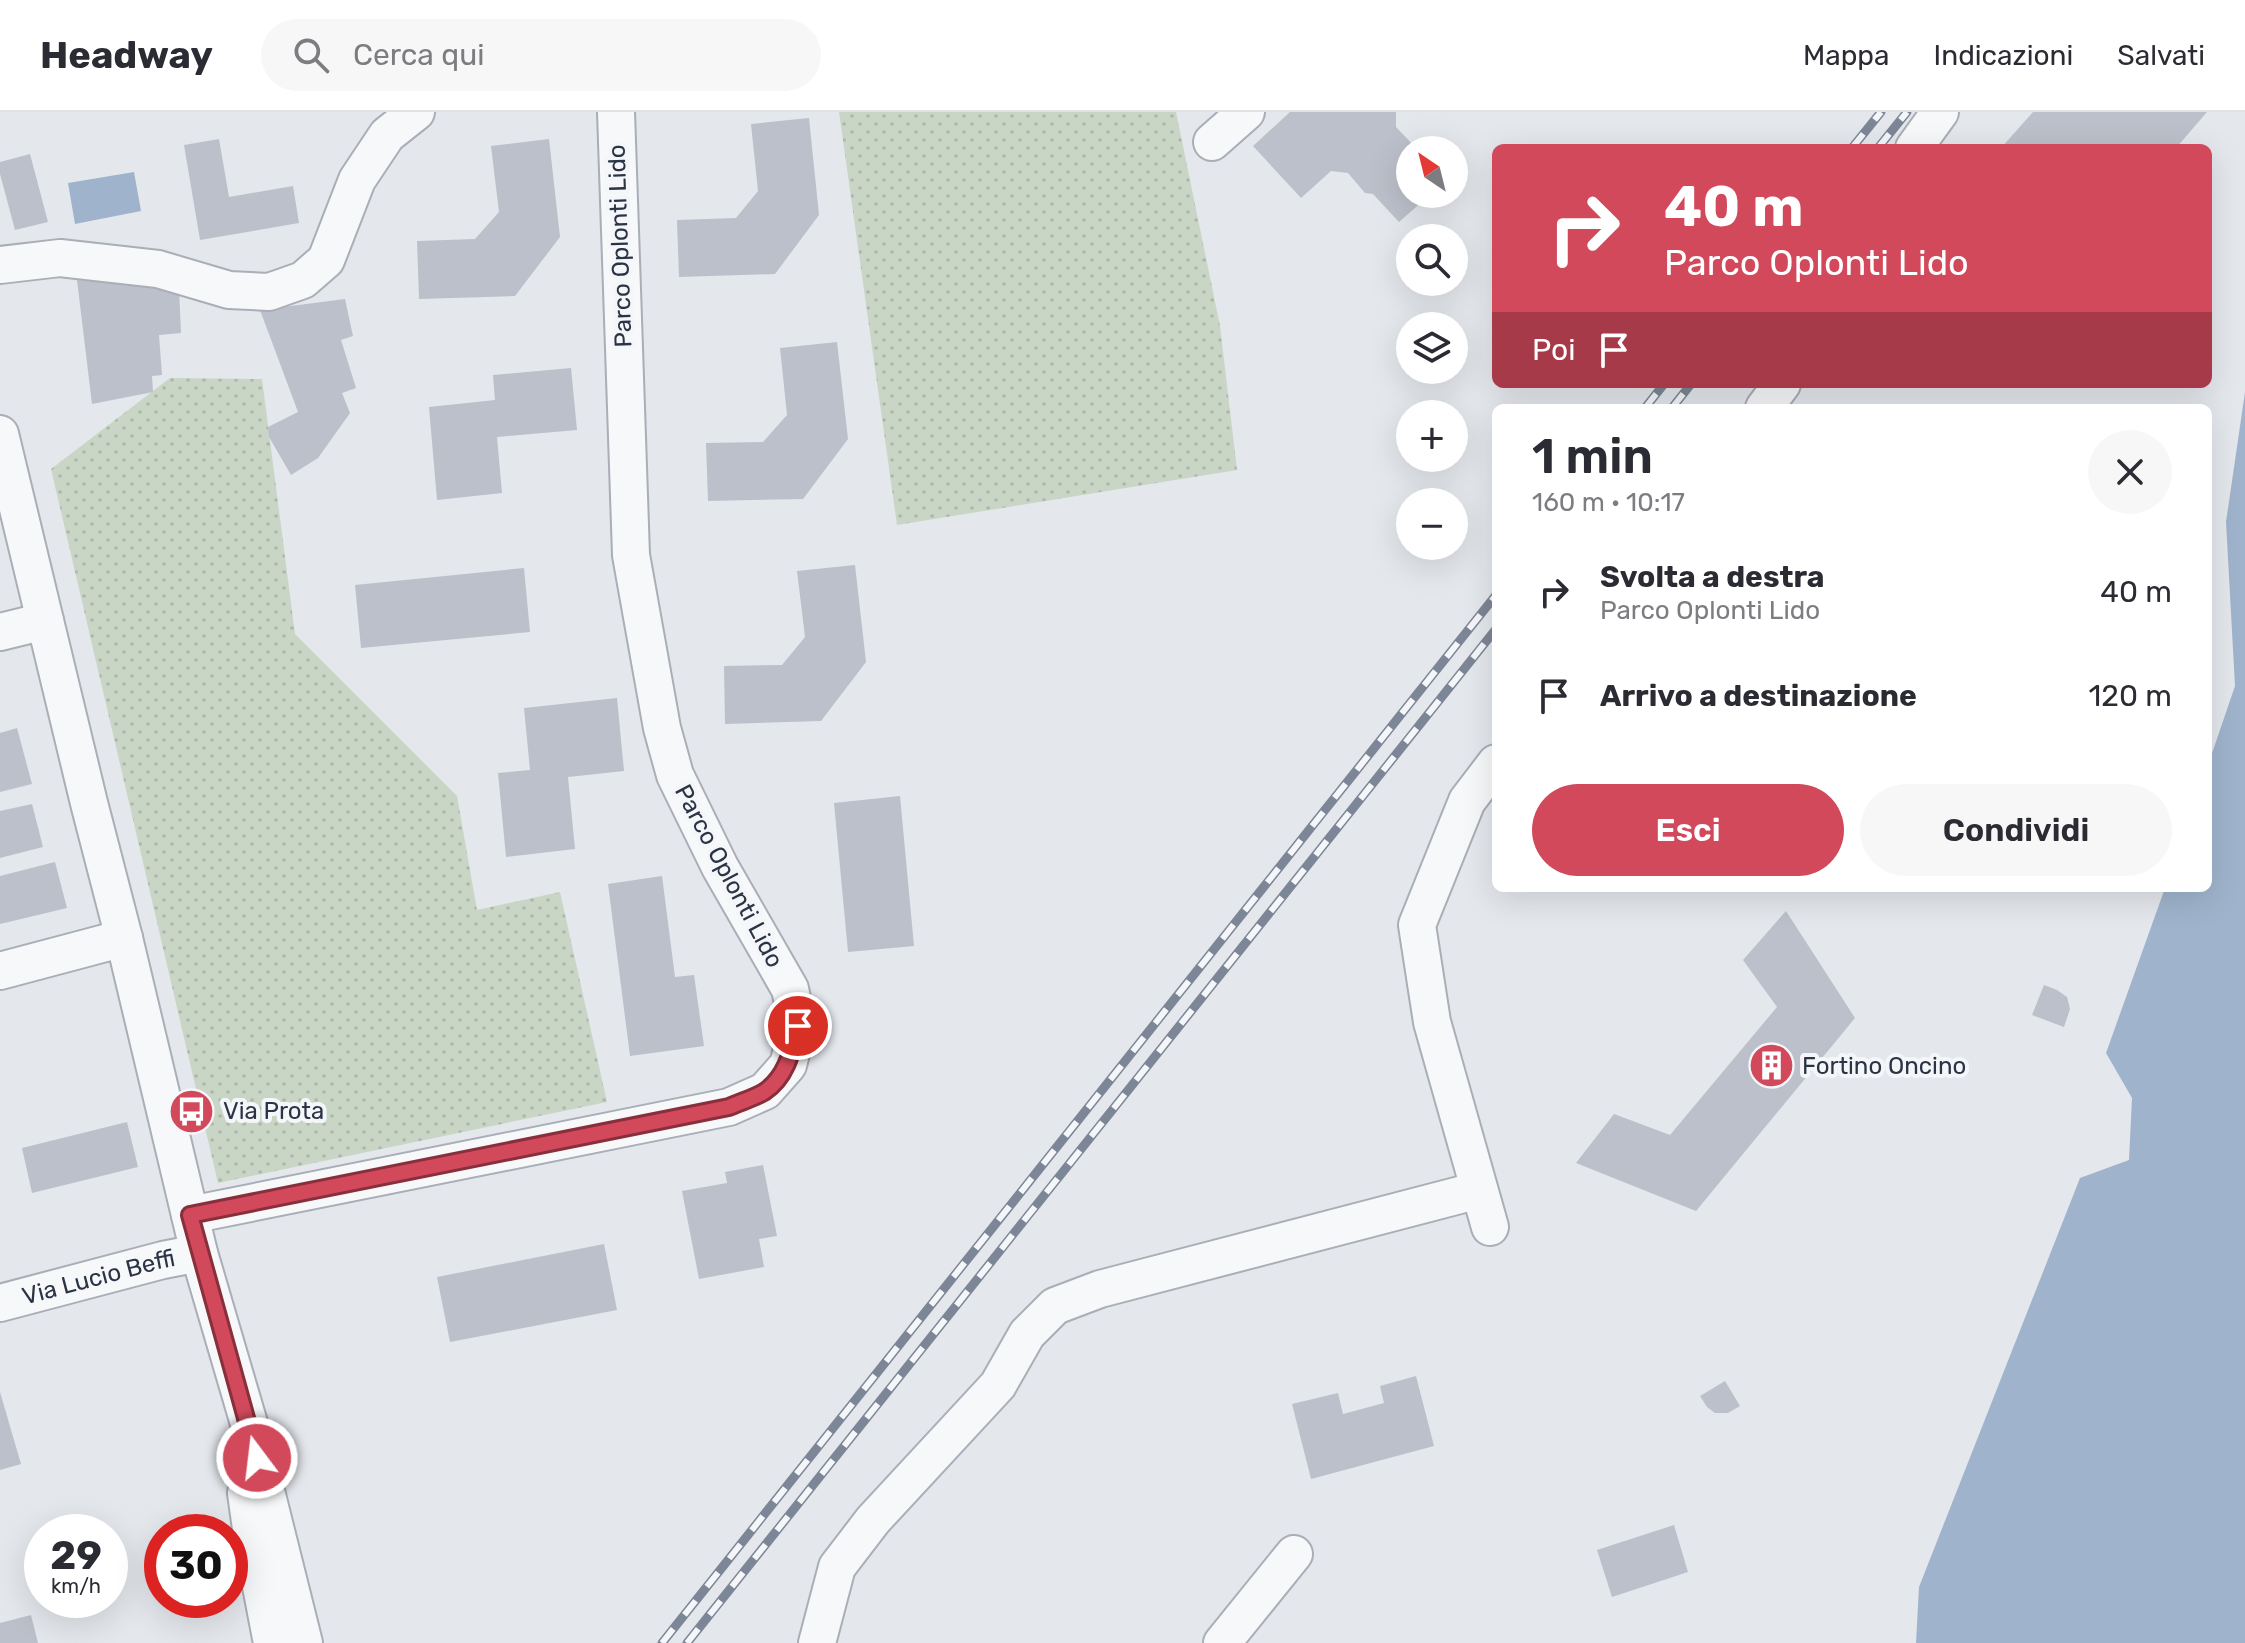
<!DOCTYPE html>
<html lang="it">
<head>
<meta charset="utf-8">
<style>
  body { margin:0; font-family:Rubik,sans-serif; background:#f7f7f7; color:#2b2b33; height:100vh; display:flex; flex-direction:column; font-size:30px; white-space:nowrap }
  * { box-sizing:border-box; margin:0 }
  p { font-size:26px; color:#7c7c81 }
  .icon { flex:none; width:44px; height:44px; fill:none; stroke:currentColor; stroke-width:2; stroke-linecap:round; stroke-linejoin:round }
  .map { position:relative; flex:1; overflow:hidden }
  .sheet { position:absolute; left:1492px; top:292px; width:720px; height:488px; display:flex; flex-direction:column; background:#fff; border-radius:12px; box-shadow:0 8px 32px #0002 }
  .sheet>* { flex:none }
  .guide { position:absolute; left:1492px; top:32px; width:720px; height:244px; border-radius:12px; box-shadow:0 8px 32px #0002; background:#d1495b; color:#fff; overflow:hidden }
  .needle { width:52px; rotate:325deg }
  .controls { position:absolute; left:1396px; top:24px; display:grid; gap:16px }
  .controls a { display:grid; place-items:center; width:72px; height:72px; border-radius:50%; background:#fff; box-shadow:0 8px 32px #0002; font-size:40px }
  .speed { position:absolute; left:24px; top:1402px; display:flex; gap:16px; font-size:40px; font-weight:700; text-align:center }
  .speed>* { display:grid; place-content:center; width:104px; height:104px; border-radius:50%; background:#fff; box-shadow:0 8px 32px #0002; line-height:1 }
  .speed small { font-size:20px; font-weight:400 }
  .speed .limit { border:12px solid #d22; background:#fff; color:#111 }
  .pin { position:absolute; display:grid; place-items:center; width:68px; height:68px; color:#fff; margin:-34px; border:4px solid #fff; border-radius:50%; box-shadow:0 2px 8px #0007 }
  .me { position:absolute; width:88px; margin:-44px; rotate:345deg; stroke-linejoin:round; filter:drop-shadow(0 0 6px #0008) }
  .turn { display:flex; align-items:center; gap:28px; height:168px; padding:0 40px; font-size:36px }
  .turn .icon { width:104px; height:104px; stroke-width:2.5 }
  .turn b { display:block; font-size:56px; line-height:68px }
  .then { display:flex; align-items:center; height:76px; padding:0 40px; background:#0003; gap:16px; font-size:30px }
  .round { display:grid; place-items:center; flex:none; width:84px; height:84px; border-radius:42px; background:#f7f7f7 }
  .summary { display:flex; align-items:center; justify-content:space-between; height:136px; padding:0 40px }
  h1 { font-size:48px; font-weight:600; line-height:60px }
  .action { display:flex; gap:16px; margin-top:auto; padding:16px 40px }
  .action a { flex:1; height:92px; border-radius:48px; background:#d1495b; color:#fff; font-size:32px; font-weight:600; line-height:92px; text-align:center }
  .action a+a { background:#f7f7f7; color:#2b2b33 }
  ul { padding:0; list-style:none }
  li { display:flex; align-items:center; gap:24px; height:104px; padding:0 40px }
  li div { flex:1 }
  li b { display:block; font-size:30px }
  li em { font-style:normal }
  header { display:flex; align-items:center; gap:48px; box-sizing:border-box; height:112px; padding:0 40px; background:#fff; border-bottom:2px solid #e1e1e2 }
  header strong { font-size:38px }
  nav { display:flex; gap:44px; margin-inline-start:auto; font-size:28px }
  .search { width:560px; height:72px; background:#f7f7f7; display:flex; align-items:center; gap:20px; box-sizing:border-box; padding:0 28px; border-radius:44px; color:#7c7c81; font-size:30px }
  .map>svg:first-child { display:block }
  .grass { fill:url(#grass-dots) }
  .water { fill:#9fb4cc }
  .building { fill:#bbc0ca }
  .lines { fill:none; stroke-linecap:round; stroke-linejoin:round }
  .minor-casing { stroke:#a9aeb7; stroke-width:40 }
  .minor { stroke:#f7f8fa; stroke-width:36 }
  .rail-casing { stroke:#7d8696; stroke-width:9 }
  .rail { stroke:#f4f6f9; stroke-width:6; stroke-dasharray:18; stroke-linecap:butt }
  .route-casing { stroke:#882f3b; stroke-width:20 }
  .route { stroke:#d1495b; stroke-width:14 }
  .labels { text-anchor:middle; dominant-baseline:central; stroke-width:8; stroke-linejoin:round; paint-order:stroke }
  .street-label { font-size:24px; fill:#2b3445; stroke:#f4f6f9 }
  .poi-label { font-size:24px; fill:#2b3445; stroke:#f4f6f9; text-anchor:start }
</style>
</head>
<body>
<header>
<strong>Headway</strong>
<div class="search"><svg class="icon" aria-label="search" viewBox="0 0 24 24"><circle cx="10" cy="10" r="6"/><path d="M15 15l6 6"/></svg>Cerca qui</div>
<nav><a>Mappa</a><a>Indicazioni</a><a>Salvati</a></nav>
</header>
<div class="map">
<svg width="2245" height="1531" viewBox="0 0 2245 1531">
  <defs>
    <pattern id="grass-dots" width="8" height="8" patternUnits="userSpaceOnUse" patternTransform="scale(2)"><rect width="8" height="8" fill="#c9d6c5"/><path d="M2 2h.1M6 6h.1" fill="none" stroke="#adb8ab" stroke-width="1.8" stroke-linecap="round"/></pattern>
  </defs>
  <rect width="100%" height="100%" fill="#e4e7ec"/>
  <!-- grass -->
  <path class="grass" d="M839,0H1176L1220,214L1237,358L897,413Z
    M170,266L262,267L295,522L457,684L477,798L560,780L607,990L218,1071L51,357Z"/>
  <!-- water -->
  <path class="water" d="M134,60L141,99L75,112L68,71Z
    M2245,280V1531H1916L1919,1475L2080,1066L2129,1048L2132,986L2106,941L2165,776H2208V653L2235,574L2226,410Z"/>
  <!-- building -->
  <path class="building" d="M1290,0H1396V15L1414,34L1415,38H1410V82H1431L1399,110L1373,82L1365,81L1348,61L1331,59L1301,86L1253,34Z
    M2033,0H2207L2176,36H2001Z
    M809,6L819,103L775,162L679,165L677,108L736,106L758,79L751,12Z
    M219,27L229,85L293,74L299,111L200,128L184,33Z
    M549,27L560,125L515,184L419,187L417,129L475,127L499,100L491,34Z
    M30,42L48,110L15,118L0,62V50Z
    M77,168L179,177L181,221L159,223L162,263L152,264L153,280L92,292Z
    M345,187L353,224L341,228L356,276L342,281L350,301L318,346L291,363L269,325L268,315L298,300L260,198Z
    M837,230L848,327L803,387L708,389L706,331L763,330L787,303L780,236Z
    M571,256L577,318L497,325L502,381L437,388L429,295L495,288L493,263Z
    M855,453L866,550L821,609L725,612L724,554L782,553L805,525L797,459Z
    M524,456L530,520L361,536L355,473Z
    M617,586L624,659L568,665L575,737L506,745L498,661L530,658L524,596Z
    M17,616L32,672L0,680V621Z
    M900,684L914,834L848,840L834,691Z
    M32,692L43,735L0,746V699Z
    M55,750L67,796L0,812V764Z
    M662,764L675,865L694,863L704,934L630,944L608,772Z
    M1786,799L1855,906L1696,1099L1576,1051L1614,1002L1670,1023L1777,895L1743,848Z
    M2044,873L2057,878L2067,885L2070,897L2064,915L2032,903Z
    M127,1010L138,1055L32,1081L22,1036Z
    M763,1053L777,1124L759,1127L764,1155L699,1167L682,1079L727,1071L725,1060Z
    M604,1132L617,1198L450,1230L437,1165Z
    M1416,1264L1434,1334L1311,1367L1292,1292L1338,1281L1343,1302L1384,1291L1380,1274Z
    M1725,1269L1740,1294L1728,1301H1715L1707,1295L1700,1284Z
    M0,1280L21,1352L0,1358Z
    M1674,1413L1688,1460L1612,1485L1597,1438Z
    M31,1503L38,1531H0V1511Z"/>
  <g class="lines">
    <defs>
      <g id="minor">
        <path d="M1212,30L1246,0"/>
        <path d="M1914,36L1940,0"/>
        <path d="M0,153L60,146L158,157L229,178L269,180L303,168L326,148L357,68L387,23L416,0"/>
        <path d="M1764,296L1782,272"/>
        <path d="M0,322L89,691L124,826L199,1141L250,1315L304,1531"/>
        <path d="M0,520L45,509"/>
        <path d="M0,859L124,826"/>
        <path d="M190,1103L729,995L765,979L788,953L798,914L790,877L720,755L675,663L662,616L631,443L616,0"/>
        <path d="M1490,1115L1432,910L1417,813L1467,689L1496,651"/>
        <path id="s1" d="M0,1191L163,1148L199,1141"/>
        <path d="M246,1381L254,1438L272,1531"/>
        <path d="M817,1531L837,1455L873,1408L998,1273L1027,1222L1055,1194L1100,1177L1479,1078"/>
        <path d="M1222,1531L1294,1442"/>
      </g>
    </defs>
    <!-- minor casing -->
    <use href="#minor" class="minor-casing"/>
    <!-- minor -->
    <use href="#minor" class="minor"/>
    <defs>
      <path id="rail" d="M1852,36L1881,0
        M1878,36L1907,0
        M1645,296L1664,272
        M1672,296L1691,272
        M662,1531L1496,483
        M687,1531L1496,517"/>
    </defs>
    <!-- rail casing -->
    <use href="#rail" class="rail-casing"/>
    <!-- rail -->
    <use href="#rail" class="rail"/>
  </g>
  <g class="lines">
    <defs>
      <path id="route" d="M257,1346L190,1103L729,995C740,990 754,986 764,980C787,965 792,938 798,914"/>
    </defs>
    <!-- route casing -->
    <use href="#route" class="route-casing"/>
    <!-- route -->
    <use href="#route" class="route"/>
  </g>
  <!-- icons -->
  <defs>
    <symbol id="building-disc" viewBox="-11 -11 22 22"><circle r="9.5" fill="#d1495b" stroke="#f4f6f9"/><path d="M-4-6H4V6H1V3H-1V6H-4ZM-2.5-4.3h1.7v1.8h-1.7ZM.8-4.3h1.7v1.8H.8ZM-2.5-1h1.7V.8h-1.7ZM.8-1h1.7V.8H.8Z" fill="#fff"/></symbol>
    <symbol id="bus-disc" viewBox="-11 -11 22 22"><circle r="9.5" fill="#d1495b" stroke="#f4f6f9"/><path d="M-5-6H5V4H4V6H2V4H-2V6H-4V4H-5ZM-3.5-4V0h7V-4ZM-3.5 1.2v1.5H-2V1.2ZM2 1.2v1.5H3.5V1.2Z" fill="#fff"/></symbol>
  </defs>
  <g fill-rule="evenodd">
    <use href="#building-disc" x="1746" y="928" width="51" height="51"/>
    <use href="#bus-disc" x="166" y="974" width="51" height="51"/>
  </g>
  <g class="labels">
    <!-- street labels -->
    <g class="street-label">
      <text transform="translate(620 134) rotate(-92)">Parco Oplonti Lido</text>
      <text transform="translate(729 764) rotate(62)">Parco Oplonti Lido</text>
      <text stroke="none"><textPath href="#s1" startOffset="102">Via Lucio Beffi</textPath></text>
    </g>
    <!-- poi labels -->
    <g class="poi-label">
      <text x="1802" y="954">Fortino Oncino</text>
      <text x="223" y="999">Via Prota</text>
    </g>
  </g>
</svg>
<div class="controls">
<a><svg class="needle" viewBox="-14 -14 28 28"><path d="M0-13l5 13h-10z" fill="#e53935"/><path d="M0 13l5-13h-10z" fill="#7c7c81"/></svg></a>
<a><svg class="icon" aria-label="search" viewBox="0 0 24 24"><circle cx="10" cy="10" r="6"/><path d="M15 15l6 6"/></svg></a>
<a><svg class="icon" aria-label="layers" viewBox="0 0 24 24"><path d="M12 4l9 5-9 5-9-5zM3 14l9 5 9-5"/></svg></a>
<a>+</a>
<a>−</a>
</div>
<div class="speed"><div>29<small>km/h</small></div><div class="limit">30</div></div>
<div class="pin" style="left:798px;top:914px;background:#d93025"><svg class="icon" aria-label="arrive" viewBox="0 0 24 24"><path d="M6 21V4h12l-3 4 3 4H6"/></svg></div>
<svg class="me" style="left:257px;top:1346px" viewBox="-20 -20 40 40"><circle r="17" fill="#d1495b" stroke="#fff" stroke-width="3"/><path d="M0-11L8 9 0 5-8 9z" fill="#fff"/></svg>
<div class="guide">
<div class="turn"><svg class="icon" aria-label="right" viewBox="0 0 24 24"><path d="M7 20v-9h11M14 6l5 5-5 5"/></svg><div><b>40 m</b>Parco Oplonti Lido</div></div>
<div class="then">Poi<svg class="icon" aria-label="arrive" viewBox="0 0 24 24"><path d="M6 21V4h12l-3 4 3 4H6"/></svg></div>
</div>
<section class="sheet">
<div class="summary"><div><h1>1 min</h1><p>160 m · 10:17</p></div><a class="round"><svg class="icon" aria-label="close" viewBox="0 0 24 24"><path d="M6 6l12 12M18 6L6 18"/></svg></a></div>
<ul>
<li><svg class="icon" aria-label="right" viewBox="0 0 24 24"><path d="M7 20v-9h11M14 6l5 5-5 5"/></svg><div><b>Svolta a destra</b><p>Parco Oplonti Lido</p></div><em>40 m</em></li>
<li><svg class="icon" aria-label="arrive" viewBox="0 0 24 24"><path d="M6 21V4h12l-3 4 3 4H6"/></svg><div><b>Arrivo a destinazione</b></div><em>120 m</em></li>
</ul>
<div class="action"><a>Esci</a><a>Condividi</a></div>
</section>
</div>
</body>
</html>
